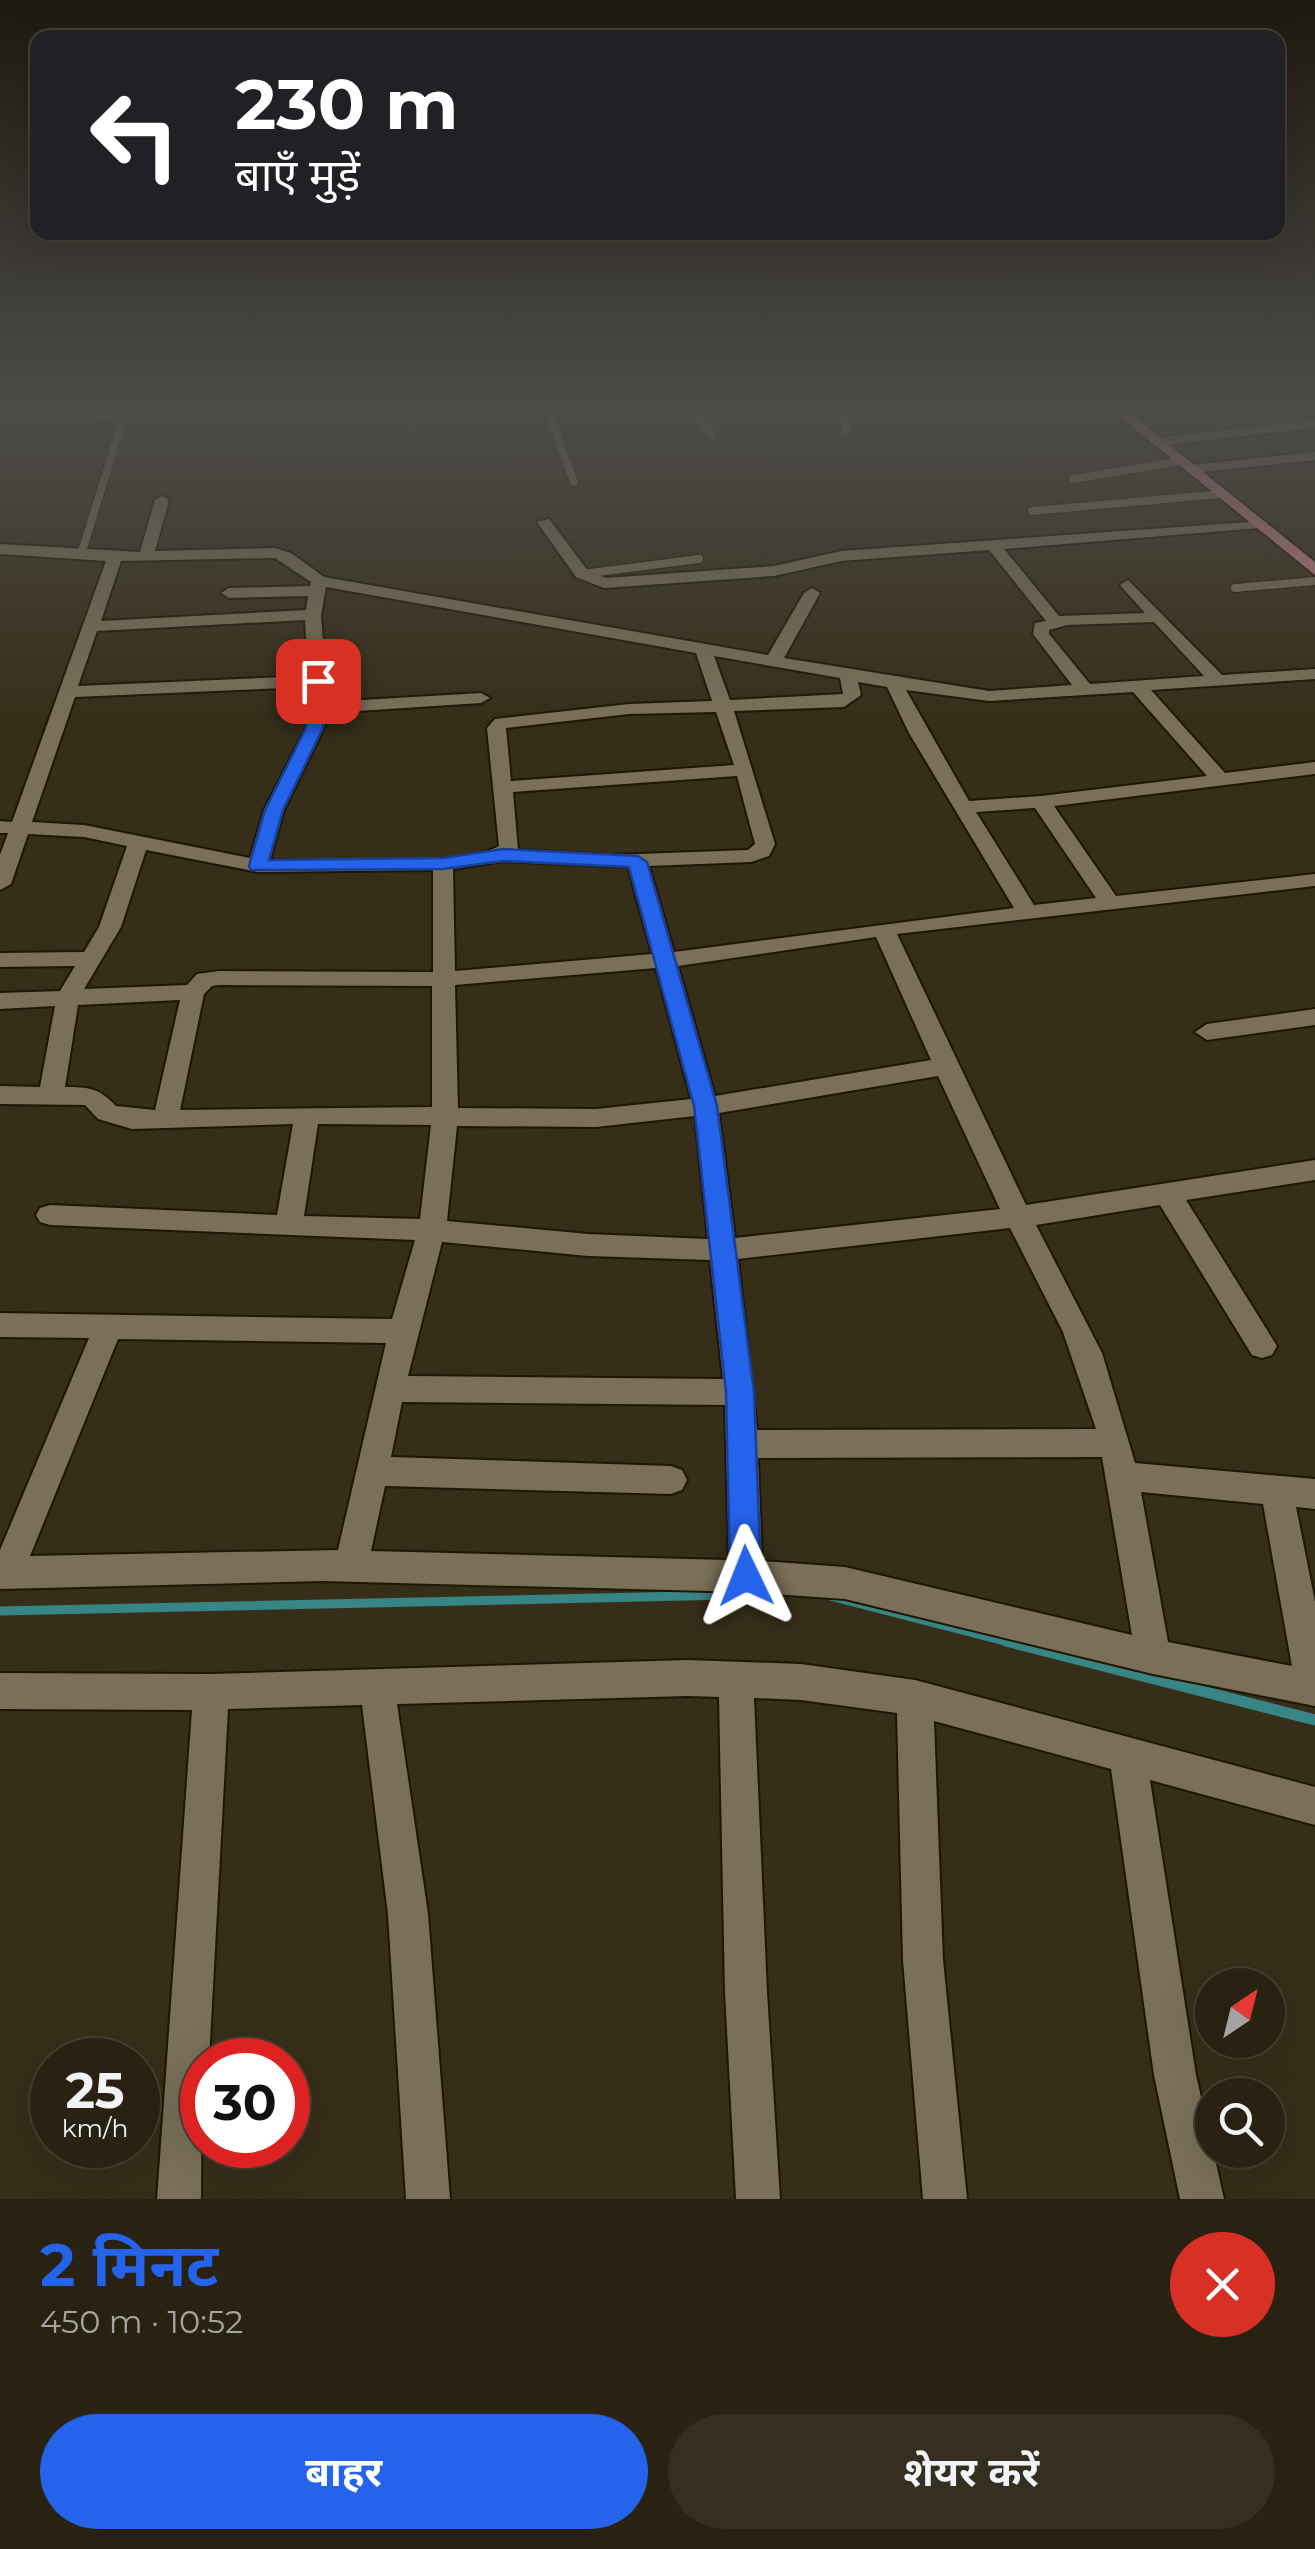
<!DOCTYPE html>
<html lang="hi">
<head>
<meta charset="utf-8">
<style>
  body { margin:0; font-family:Montserrat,"Noto Sans Devanagari",sans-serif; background:#352f21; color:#f1f3f6; height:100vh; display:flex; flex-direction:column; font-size:38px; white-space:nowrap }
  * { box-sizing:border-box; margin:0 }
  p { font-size:32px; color:#a5a4a0 }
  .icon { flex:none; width:55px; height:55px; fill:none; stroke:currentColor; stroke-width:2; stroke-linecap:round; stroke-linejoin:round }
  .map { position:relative; height:2199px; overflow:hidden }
  .side { display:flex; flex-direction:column; background:#292213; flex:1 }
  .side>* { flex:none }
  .guide { position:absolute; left:30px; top:30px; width:1255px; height:210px; border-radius:20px; box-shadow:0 10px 40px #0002,0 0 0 2px #453f33; background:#202124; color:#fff; overflow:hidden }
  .needle { width:65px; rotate:35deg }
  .fabs { position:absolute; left:1195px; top:1968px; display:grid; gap:20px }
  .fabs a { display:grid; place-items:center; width:90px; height:90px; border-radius:50%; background:#292213; box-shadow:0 10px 40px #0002,0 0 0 2px #453f33; font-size:50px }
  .speed { position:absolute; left:30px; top:2038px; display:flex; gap:20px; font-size:50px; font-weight:700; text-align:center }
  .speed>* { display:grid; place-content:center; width:130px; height:130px; border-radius:50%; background:#292213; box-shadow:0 10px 40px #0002,0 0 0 2px #453f33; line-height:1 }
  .speed small { font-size:25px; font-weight:400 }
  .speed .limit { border:15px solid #d22; background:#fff; color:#111 }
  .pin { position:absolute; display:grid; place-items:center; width:85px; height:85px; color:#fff; margin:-42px; border-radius:20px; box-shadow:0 5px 15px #0006 }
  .me { position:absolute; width:110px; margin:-55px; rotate:358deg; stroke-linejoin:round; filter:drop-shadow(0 0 8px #0008) }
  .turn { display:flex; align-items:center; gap:35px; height:210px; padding:0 40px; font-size:45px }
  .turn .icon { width:130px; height:130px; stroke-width:2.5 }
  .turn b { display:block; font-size:70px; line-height:85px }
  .round { display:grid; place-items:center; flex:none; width:105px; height:105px; border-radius:52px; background:#352f21 }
  .headline { display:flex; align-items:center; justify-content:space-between; height:170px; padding:0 40px }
  h1 { font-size:60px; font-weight:700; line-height:75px; color:#2563eb }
  .primary-button { display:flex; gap:20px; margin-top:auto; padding:20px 40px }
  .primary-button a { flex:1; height:115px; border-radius:60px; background:#2563eb; color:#fff; font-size:40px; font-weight:700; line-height:115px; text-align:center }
  .primary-button a+a { background:#352f21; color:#f1f3f6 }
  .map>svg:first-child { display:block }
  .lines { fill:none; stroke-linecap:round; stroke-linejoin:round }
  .stream-far1 { stroke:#388586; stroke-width:9 }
  .stream { stroke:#388586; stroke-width:11 }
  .service-casing { stroke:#1e1603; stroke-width:10 }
  .minor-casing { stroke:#1e1603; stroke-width:4 }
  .primary-casing { stroke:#1e1603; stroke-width:4 }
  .service { stroke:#7a7059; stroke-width:8 }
  .minor { fill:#7a7059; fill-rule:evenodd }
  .primary { fill:#c38086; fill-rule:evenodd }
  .route { fill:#2563eb; stroke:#184099; stroke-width:2.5 }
</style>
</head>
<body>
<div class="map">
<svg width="1315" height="2199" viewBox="0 0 1315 2199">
  <rect width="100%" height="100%" fill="#372e19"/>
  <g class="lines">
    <!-- stream-far1 -->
    <path class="stream-far1" d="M830,1596L1016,1644
      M0,1611L781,1594"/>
    <!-- stream -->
    <path class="stream" d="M1006,1641L1315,1720"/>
    <defs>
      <path id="service" d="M57,411L53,416L61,419L199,411
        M408,411L411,422
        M548,411L574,482
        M695,411L711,435
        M844,411L846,431
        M1073,479L1182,461
        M1032,511L1222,494
        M81,555L124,415
        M582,574L699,559
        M1235,588L1315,581"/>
      <path id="minor" d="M1315,420V428L1156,446L1149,442L1156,438Z
        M1315,452V460L1192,473L1185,469L1192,465Z
        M162,496L169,500L155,551L275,548L291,553L324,577L768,655L804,593L812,588L820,593L784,658L989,691L1072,685L1033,634L1035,623L1046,621L989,550L841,561L774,576L604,588L576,577L537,522L549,519L588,571L606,578L774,566L841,551L1264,521L1266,524L1259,528L1004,549L1059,616L1145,613L1120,585L1128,580L1222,675L1315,669V679L1151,690L1225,773L1315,762V774L1054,806L1116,896L1315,874V886L897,934L1026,1205L1315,1160V1180L1186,1200L1277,1346L1272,1355L1262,1358L1252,1355L1160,1205L1036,1225L1102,1353L1135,1463L1315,1479V1509L1296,1507L1315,1602V1706L1153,1674L845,1599L746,1592L322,1581L0,1589V1550L89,1338L0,1337V1313L392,1319L415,1240L50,1225L40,1222L36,1215L40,1208L50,1205L277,1215L293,1124L132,1129L98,1119L85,1105L0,1104V1086L40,1087L55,1006L0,1009V993L60,991L75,966L0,967V953L84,952L99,927L127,846L84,837L28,834L11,884L0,890V855L8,833H0V821L12,822L106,561L0,554V544L140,552L155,500ZM275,558L311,582L310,586L229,588L221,593L229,598L308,596L306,610L101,621L121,561ZM326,587L696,653L712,701L629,704L495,719L487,728L499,846C458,869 322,859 270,860L284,810L324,728L327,713L481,703L490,698L481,693L328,702L321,615ZM305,620L308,676L78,686L97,631ZM1154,622L1204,676L1090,684L1049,634V630L1067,625ZM714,656L840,678L843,694L730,700ZM858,682L887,687L909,733L1014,908L674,952L649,866L751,862L769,856L775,844L734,711L844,707L861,695ZM309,687L306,728L264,810L250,858L84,825L32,822L75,697ZM906,690L989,701L1133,692L1207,776L1041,796L969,801ZM716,712L734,765L511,781L506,728L629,714ZM737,776L755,844L748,850L612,855L518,850L513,792ZM1035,808L1096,898L1034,905L976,812ZM146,850L258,872L433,870V972L219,971L197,974L187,985L84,989L121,927ZM502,861L628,867L652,954L455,971L453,869ZM876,937L931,1060L715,1096L678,966ZM656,968L691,1099L596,1109L458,1108L455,985ZM219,985L432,986V1107L180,1110L204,994L212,986ZM180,1000L155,1110L116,1106C99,1088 89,1087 65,1087L78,1005ZM938,1076L1000,1209L735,1238L719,1113ZM695,1116L708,1239L588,1234L447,1221L457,1126L596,1127ZM318,1124L431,1125L420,1219L304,1216ZM1010,1228L1063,1332L1096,1429L757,1430L738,1259ZM442,1242L588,1256L710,1260L723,1379L408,1376ZM118,1339L386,1343L338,1550L30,1556ZM402,1402L725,1405L729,1560L371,1551L385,1486L671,1494L682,1490L687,1480L682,1470L671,1466L391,1457ZM1102,1457L1132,1635L845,1567L762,1561L758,1458ZM1141,1492L1263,1504L1292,1666L1168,1642Z
        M1315,1009V1025L1207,1040L1195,1032L1207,1024Z
        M688,1660L801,1664L915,1680L1315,1787V1825L1150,1780L1196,2075L1224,2199H1180L1154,2075L1111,1769L934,1721L943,1960L967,2199H923L903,1960L897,1713L801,1700L754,1698L767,1992L780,2199H736L725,1992L719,1697L688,1696L397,1704L428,1914L450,2199H406L388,1914L362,1705L228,1709L209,2060H202L201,2199H157L192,1710L0,1709V1673L211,1674Z"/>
      <path id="primary" d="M1113,411H1127L1315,562V575Z"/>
    </defs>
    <!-- service casing -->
    <use href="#service" class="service-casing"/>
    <!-- minor casing -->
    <use href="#minor" class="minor-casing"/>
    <!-- primary casing -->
    <use href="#primary" class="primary-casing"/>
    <!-- service -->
    <use href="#service" class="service"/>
    <!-- minor -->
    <use href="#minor" class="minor"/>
    <!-- primary -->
    <use href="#primary" class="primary"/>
  </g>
  <!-- sky -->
  <linearGradient id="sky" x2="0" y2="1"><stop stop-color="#1e190e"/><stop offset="0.57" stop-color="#4d4c49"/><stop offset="1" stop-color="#4d4c49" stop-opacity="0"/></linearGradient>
  <rect width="1315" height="719" fill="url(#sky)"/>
  <!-- route -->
  <path class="route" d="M312,678L326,681L323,728L283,810L269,860L443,858L503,849L638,856L647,862L717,1106L754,1392L761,1576L757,1586L746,1590L735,1586L730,1576L726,1392L694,1106L629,867L503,861L443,869L251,870L249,866L265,810L306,728Z"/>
</svg>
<div class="fabs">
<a><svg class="needle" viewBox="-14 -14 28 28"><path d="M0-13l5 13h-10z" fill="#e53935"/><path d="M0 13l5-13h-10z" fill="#a5a4a0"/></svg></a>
<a><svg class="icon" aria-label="search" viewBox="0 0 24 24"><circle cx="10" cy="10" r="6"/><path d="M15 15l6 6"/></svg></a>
</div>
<div class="speed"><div>25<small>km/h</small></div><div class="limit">30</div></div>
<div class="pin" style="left:318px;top:681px;background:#d93025"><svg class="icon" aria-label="arrive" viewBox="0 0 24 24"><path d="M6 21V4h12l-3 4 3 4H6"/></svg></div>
<svg class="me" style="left:746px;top:1576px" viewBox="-20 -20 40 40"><path d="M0-17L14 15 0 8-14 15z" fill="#2563eb" stroke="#fff" stroke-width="4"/></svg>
<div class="guide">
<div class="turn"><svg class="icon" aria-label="left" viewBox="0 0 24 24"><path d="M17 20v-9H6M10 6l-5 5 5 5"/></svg><div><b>230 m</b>बाएँ मुड़ें</div></div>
</div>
</div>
<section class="side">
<div class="headline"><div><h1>2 मिनट</h1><p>450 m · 10:52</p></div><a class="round" style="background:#d93025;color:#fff"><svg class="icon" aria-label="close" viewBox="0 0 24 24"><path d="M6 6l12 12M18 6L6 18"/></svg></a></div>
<div class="primary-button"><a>बाहर</a><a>शेयर करें</a></div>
</section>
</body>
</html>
